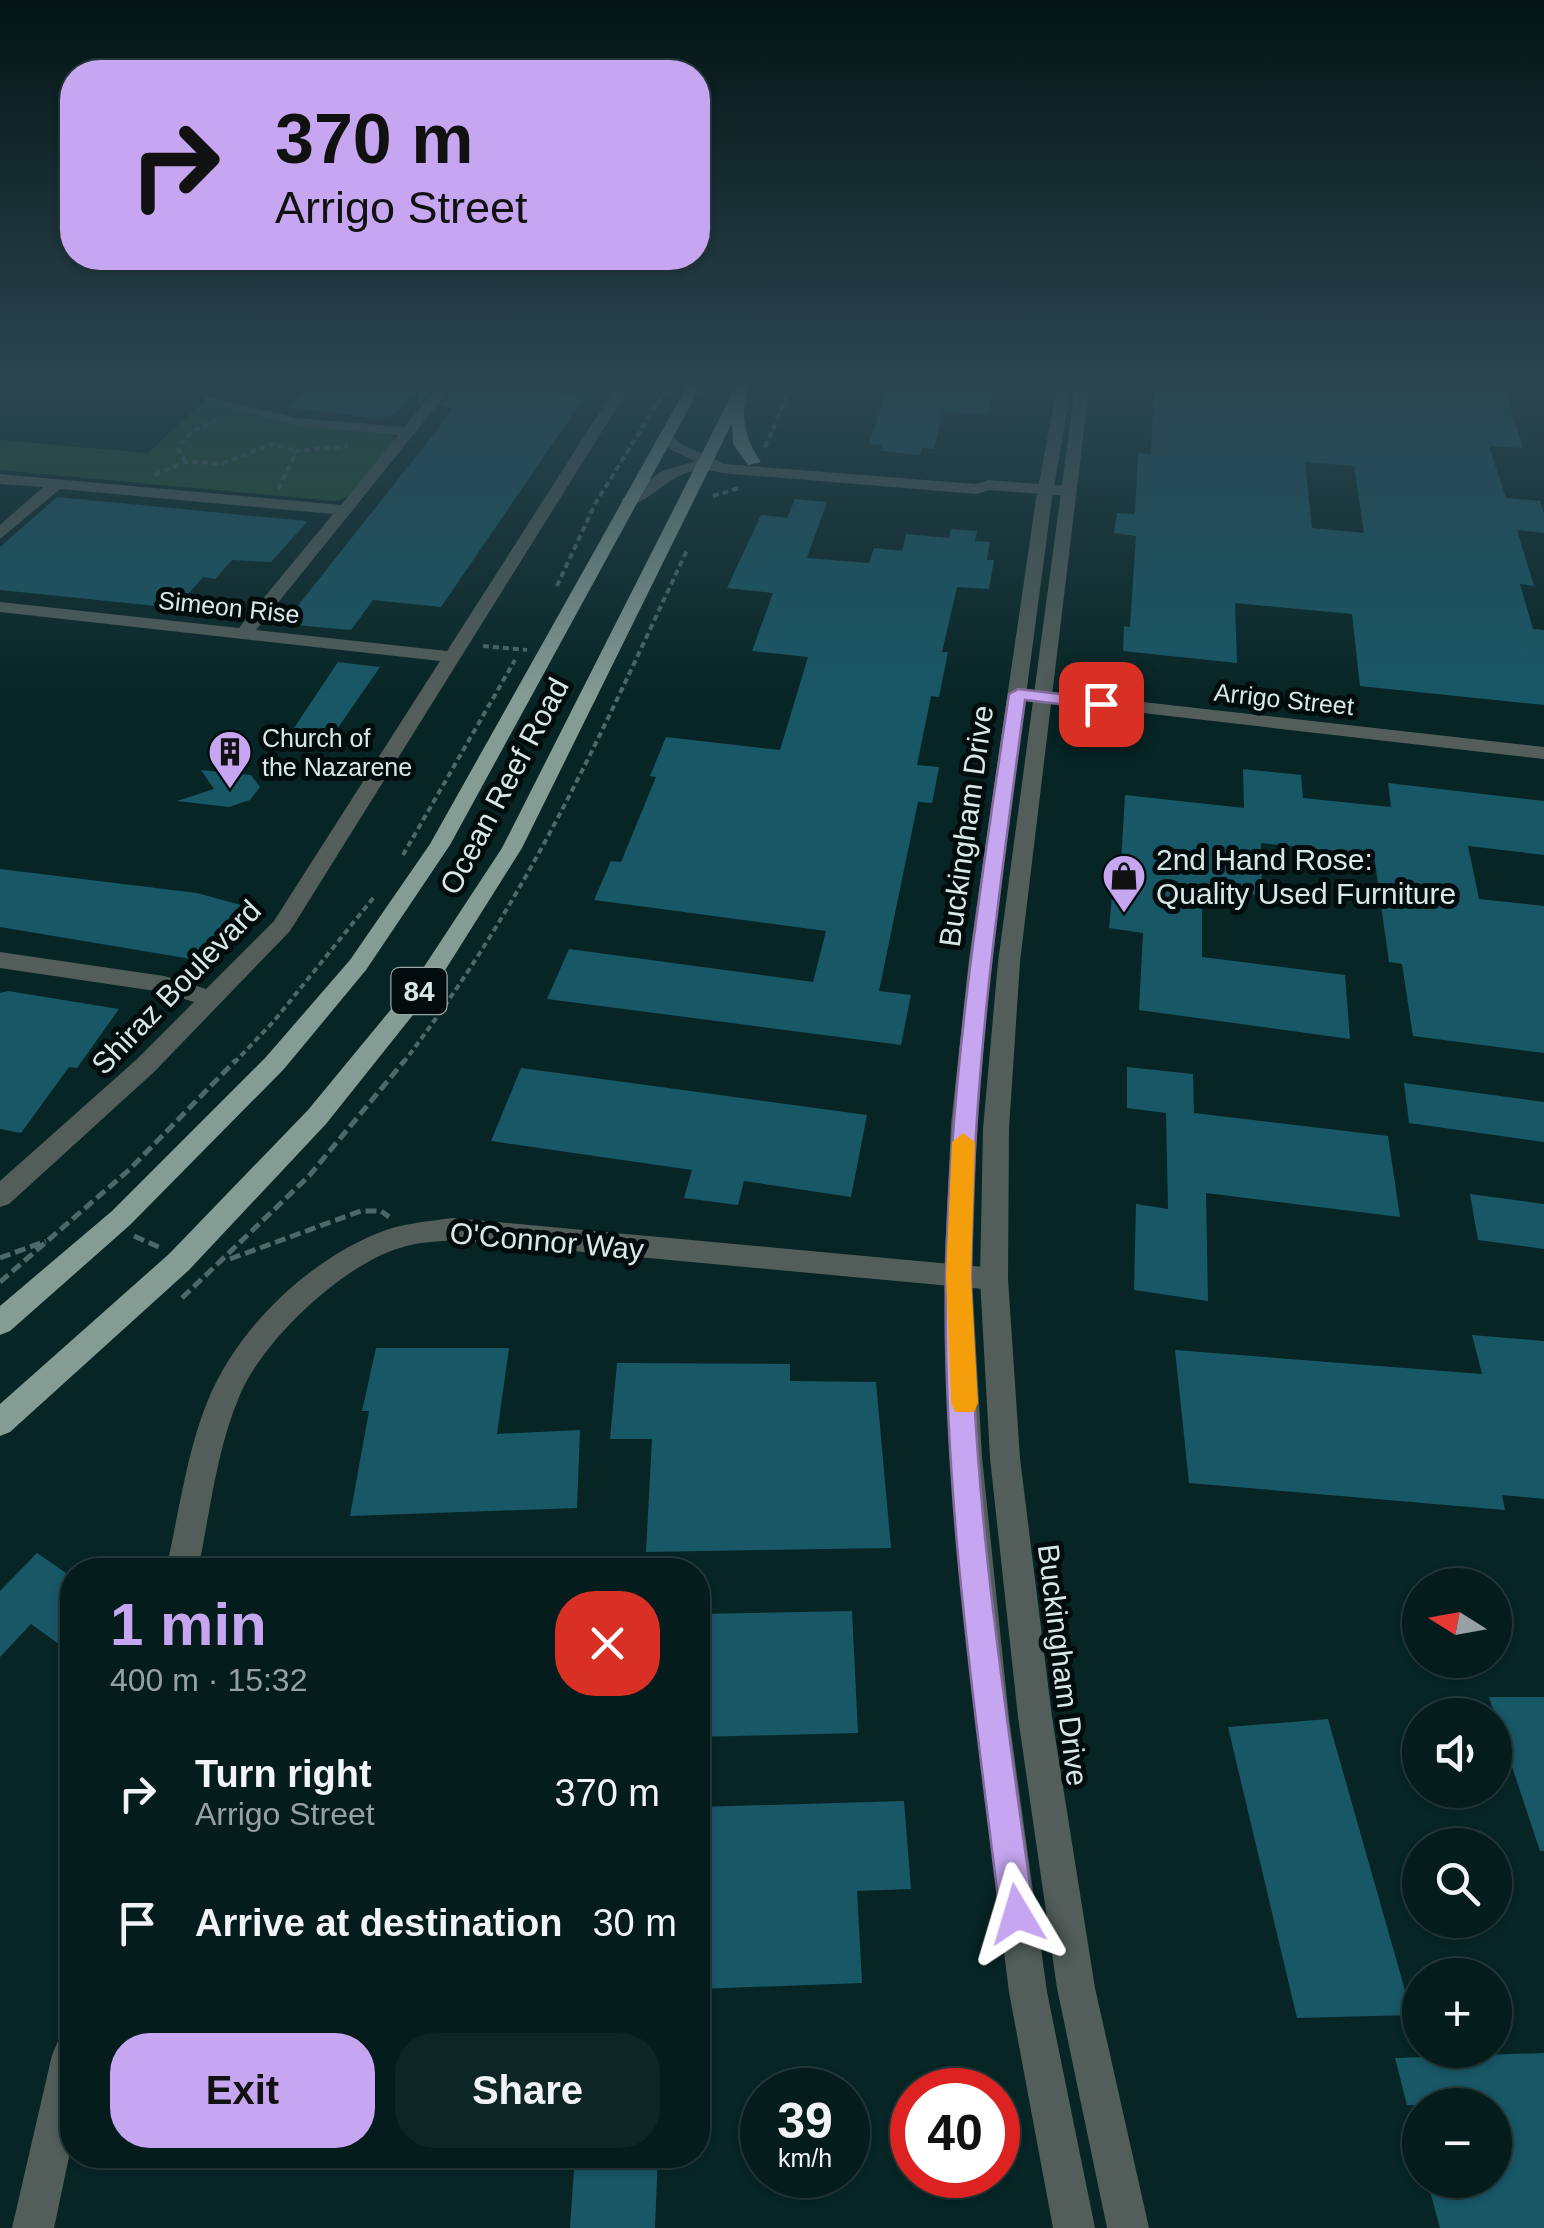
<!DOCTYPE html>
<html lang="en">
<head>
<meta charset="utf-8">
<style>
  body { margin:0; font-family:Helvetica,sans-serif; background:#0e2525; color:#f1f3f6; height:100vh; display:flex; flex-direction:column; font-size:38px; white-space:nowrap }
  * { box-sizing:border-box; margin:0 }
  p { font-size:32px; color:#97a1a3 }
  .icon { flex:none; width:55px; height:55px; fill:none; stroke:currentColor; stroke-width:2; stroke-linecap:round; stroke-linejoin:round }
  .map { position:relative; flex:1; overflow:hidden }
  .sheet { position:absolute; left:60px; top:1558px; width:650px; height:610px; display:flex; flex-direction:column; background:#051c1c; border-radius:40px; box-shadow:0 2px 8px #0004,0 0 0 2px #263a3b }
  .sheet>* { flex:none }
  .top-card { position:absolute; left:60px; top:60px; width:650px; height:210px; border-radius:40px; box-shadow:0 2px 8px #0004,0 0 0 2px #263a3b; background:#c6a6f0; color:#111; overflow:hidden }
  .needle { width:65px; rotate:281deg }
  .controls { position:absolute; left:1402px; top:1568px; display:grid; gap:20px }
  .controls a { display:grid; place-items:center; width:110px; height:110px; border-radius:50%; background:#051c1c; box-shadow:0 2px 8px #0004,0 0 0 2px #263a3b; font-size:50px }
  .speed { position:absolute; left:740px; top:2068px; display:flex; gap:20px; font-size:50px; font-weight:700; text-align:center }
  .speed>* { display:grid; place-content:center; width:130px; height:130px; border-radius:50%; background:#051c1c; box-shadow:0 2px 8px #0004,0 0 0 2px #263a3b; line-height:1 }
  .speed small { font-size:25px; font-weight:400 }
  .speed .limit { border:15px solid #d22; background:#fff; color:#111 }
  .pin { position:absolute; display:grid; place-items:center; width:85px; height:85px; color:#fff; margin:-42px; border-radius:20px; box-shadow:0 5px 15px #0006 }
  .me { position:absolute; width:110px; margin:-55px; rotate:353deg; stroke-linejoin:round; filter:drop-shadow(0 0 8px #0008) }
  .turn { display:flex; align-items:center; gap:35px; height:210px; padding:0 50px; font-size:45px }
  .turn .icon { width:130px; height:130px; stroke-width:2.5 }
  .turn b { display:block; font-size:70px; line-height:85px }
  .round { display:grid; place-items:center; flex:none; width:105px; height:105px; border-radius:40px; background:#0e2525 }
  .overview { display:flex; align-items:center; justify-content:space-between; height:170px; padding:0 50px }
  h1 { font-size:60px; font-weight:700; line-height:75px; color:#c6a6f0 }
  .button { display:flex; gap:20px; margin-top:auto; padding:20px 50px }
  .button a { flex:1; height:115px; border-radius:40px; background:#c6a6f0; color:#111; font-size:40px; font-weight:700; line-height:115px; text-align:center }
  .button a+a { background:#0e2525; color:#f1f3f6 }
  ul { padding:0; list-style:none }
  li { display:flex; align-items:center; gap:30px; height:130px; padding:0 50px }
  li div { flex:1 }
  li b { display:block; font-size:38px }
  li em { font-style:normal }
  .map>svg:first-child { display:block }
  .green { fill:#235231 }
  .building { fill:#185766; fill-rule:evenodd }
  .lines { fill:none; stroke-linecap:round; stroke-linejoin:round }
  .path-far1 { stroke:#4e6868; stroke-width:4; stroke-dasharray:6 4; stroke-linecap:butt }
  .path { stroke:#4e6868; stroke-width:5; stroke-dasharray:11 5; stroke-linecap:butt }
  .minor { fill:#535e5a; fill-rule:evenodd }
  .tertiary { fill:#535e5a; fill-rule:evenodd }
  .primary { fill:#849c94; fill-rule:evenodd }
  .route { fill:#c6a6f0; stroke:#816c9c; stroke-width:2.5 }
  .slow { fill:#f59e0b }
  .labels { text-anchor:middle; dominant-baseline:central; stroke-width:10; stroke-linejoin:round; paint-order:stroke }
  .far-street-label { font-size:25px; fill:#d8e8e8; stroke:#030c0c }
  .far-poi-label { font-size:25px; fill:#d8e8e8; stroke:#030c0c; text-anchor:start }
  .shield { fill:#030c0c; stroke:#98a6a6; stroke-width:2.5 }
  .shield-label { font-size:28px; font-weight:bold; fill:#d8e8e8 }
  .street-label { font-size:30px; fill:#d8e8e8; stroke:#030c0c }
  .poi-label { font-size:30px; fill:#d8e8e8; stroke:#030c0c; text-anchor:start }
</style>
</head>
<body>
<div class="map">
<svg width="1544" height="2228" viewBox="0 0 1544 2228">
  <rect width="100%" height="100%" fill="#072525"/>
  <!-- green -->
  <path class="green" d="M203,402L291,425L390,434L395,439L353,494L335,501L0,470V440L148,453Z"/>
  <!-- building -->
  <path class="building" d="M310,388H432L419,404L416,388L394,414L381,419L288,407Z
    M455,388L586,395L441,607L373,600L351,630L295,625L297,618L289,617L444,421L453,407L441,406Z
    M887,388H994L988,415L943,412L934,449L922,448L920,455L880,451L882,445L869,444Z
    M1154,388L1352,392L1351,388H1429L1506,394L1523,448L1489,446L1506,498L1540,501L1544,513V533L1517,530L1534,586L1520,584L1533,629L1544,630V705L1360,686L1352,614L1235,603L1237,663L1123,651L1124,626L1130,627L1136,536L1114,533L1117,513L1135,514L1138,453L1151,454ZM1305,462L1354,466L1364,533L1312,528Z
    M57,497L306,521L307,522L271,562L232,560L215,579L203,577L176,608L0,590V547Z
    M795,499L827,502L807,558L869,563L874,548L902,551L906,534L949,538L951,529L977,531L975,541L990,542L987,560H994L989,589L957,587L942,652H948L939,697L931,696L917,765L939,767L932,803L918,802L879,991L911,995L901,1045L547,999L569,949L813,982L826,931L594,900L611,861L621,862L656,777L650,776L666,737L780,750L808,657L752,651L773,593L727,588L761,515L787,518Z
    M338,662L380,667L326,745L286,740Z
    M1243,769L1301,775L1303,798L1391,807L1388,783L1544,801V855L1468,846L1479,899L1544,906V1053L1413,1036L1402,964L1389,962L1374,855L1261,843L1262,896L1202,888V957L1345,975L1350,1039L1139,1010L1143,933L1109,928L1112,897L1119,898L1125,795L1244,808Z
    M201,770L251,775L260,787L250,800L229,807L177,801L214,789Z
    M0,869L197,893L241,905L232,914L234,919L191,959L0,927Z
    M8,991L119,1009L77,1068L69,1067L21,1133L0,1129V993Z
    M1127,1067L1193,1074L1194,1113L1388,1136L1400,1217L1206,1193L1208,1301L1134,1290L1136,1204L1168,1209L1166,1113L1127,1108Z
    M521,1068L867,1115L851,1197L744,1181L738,1205L684,1198L692,1170L491,1141Z
    M1404,1083L1544,1102V1142L1409,1123Z
    M1470,1194L1544,1204V1249L1478,1240Z
    M1472,1335L1544,1341V1499L1502,1495L1505,1510L1189,1483L1175,1350L1482,1374Z
    M376,1348H509L497,1434L580,1430L577,1508L350,1516L369,1411H362Z
    M617,1363L790,1364V1381L876,1382L891,1548L646,1552L652,1439H610Z
    M37,1553L72,1577V1636L63,1647L31,1624L0,1657V1591Z
    M852,1611L858,1733L698,1737V1614Z
    M1489,1697H1544V1851H1540Z
    M1328,1719L1412,2015L1297,2018L1228,1727Z
    M904,1801L911,1889L857,1891L862,1983L699,1989L698,1807Z
    M1544,2053V2228H1440L1427,2180H1495V2105H1407L1395,2058Z
    M575,2155H658L655,2228H570Z"/>
  <g class="lines">
    <!-- path-far1 -->
    <path class="path-far1" d="M765,447L791,388
      M185,462L178,447L192,431L217,420
      M155,475L185,462L223,463L273,444L297,451
      M278,489L297,451L348,446
      M713,496L739,488
      M557,586L595,504L667,388
      M483,646L527,650
      M403,855L515,660
      M234,1063L274,1021L374,897
      M403,1063C528,900 602,732 688,548"/>
    <!-- path -->
    <path class="path" d="M134,1236L161,1248
      M0,1258L46,1241
      M230,1259L361,1211H381L389,1217
      M0,1282L130,1169L236,1060
      M182,1298L309,1176L405,1060"/>
    <!-- minor -->
    <path class="minor" d="M437,388H451L256,630L447,651L615,388H629L290,931L154,1072L9,1204L0,1207V1181L136,1060L194,1002L162,992L0,968V952L164,976L206,989L274,921L440,661L0,612V602L239,628L333,514L60,489L0,539V525L43,487L0,484V474L341,505L398,435L296,426L205,402V396L297,418L404,427Z
      M666,431L681,444L725,464L976,484L988,480L1067,486L1075,491L1067,496L989,490L977,494L722,473C672,457 655,508 622,505V499L662,471L695,461L671,450L659,435Z
      M1018,688L1544,747V759L1011,698L1009,694Z
      M453,1218L994,1268L1004,1271L1008,1279L1004,1287L994,1290L453,1240C435,1242 417,1242 400,1248C342,1265 261,1342 239,1397C216,1452 210,1513 198,1570H166C179,1513 186,1454 208,1400C238,1327 311,1257 386,1230C407,1223 430,1221 453,1218Z
      M72,2035V2143L54,2228H12L52,2055L58,2041Z"/>
    <!-- tertiary -->
    <path class="tertiary" d="M1057,388H1071L1052,499L991,959L977,1125L972,1277L982,1457L1009,1718L1047,1992L1095,2228H1053L1009,1992L975,1718L952,1457L944,1277L951,1125L969,959L1036,499Z
      M1075,388H1089L1020,962L1009,1129L1008,1279L1020,1458L1052,1717L1095,1988L1149,2228H1107L1057,1988L1018,1717L990,1458L980,1279L983,1129L998,962Z"/>
    <!-- primary -->
    <path class="primary" d="M686,388H700L450,845L366,970L284,1069L130,1225L10,1331L0,1335V1306L112,1211L266,1057L350,960L430,844Z
      M735,388H749C738,410 746,442 761,462L748,465L733,444L732,423L522,848L432,991L326,1124L189,1270L10,1432L0,1436V1404L169,1254L308,1110L416,979L502,848Z"/>
  </g>
  <!-- sky -->
  <linearGradient id="sky" x2="0" y2="1"><stop stop-color="#041414"/><stop offset="0.55" stop-color="#2b4651"/><stop offset="1" stop-color="#2b4651" stop-opacity="0"/></linearGradient>
  <rect width="1544" height="700" fill="url(#sky)"/>
  <!-- route -->
  <path class="route" d="M1018,689L1101,699L1110,704L1101,709L1025,700C999,891 972,1080 971,1273C970,1487 1005,1703 1034,1914L1029,1926L1017,1931L1005,1926L1000,1914C974,1703 942,1486 946,1273C950,1078 980,887 1009,694Z"/>
  <!-- slow -->
  <path class="slow" d="M963,1133L975,1142L971,1276L978,1403L974,1412H955L951,1403L946,1276L952,1142Z"/>
  <!-- icons -->
  <defs>
    <symbol id="building-pin" viewBox="-11 -11 22 30"><path d="M0 17L-7.5 6A9.5 9.5 0 1 1 7.5 6Z" fill="#c6a6f0" stroke="#030c0c"/><path d="M-4-6H4V6H1V3H-1V6H-4ZM-2.5-4.3h1.7v1.8h-1.7ZM.8-4.3h1.7v1.8H.8ZM-2.5-1h1.7V.8h-1.7ZM.8-1h1.7V.8H.8Z" fill="#111"/></symbol>
    <symbol id="shop-pin" viewBox="-11 -11 22 30"><path d="M0 17L-7.5 6A9.5 9.5 0 1 1 7.5 6Z" fill="#c6a6f0" stroke="#030c0c"/><path d="M-5-2.5h2.3a2.7 3.5 0 0 1 5.4 0H5L5.5 6h-11ZM-1.5-2.5h3a1.5 2.3 0 0 0-3 0Z" fill="#111"/></symbol>
  </defs>
  <g fill-rule="evenodd">
    <use href="#building-pin" x="205" y="727" width="50" height="68"/>
    <use href="#shop-pin" x="1099" y="851" width="50" height="68"/>
  </g>
  <g class="labels">
    <!-- far-street labels -->
    <g class="far-street-label">
      <text transform="translate(229 607) rotate(6)">Simeon Rise</text>
      <text transform="translate(1284 699) rotate(6)">Arrigo Street</text>
    </g>
    <!-- far-poi labels -->
    <g class="far-poi-label">
      <text x="262" y="738">Church of<tspan x="262" dy="29">the Nazarene</tspan></text>
    </g>
    <!-- shield labels -->
    <rect class="shield" x="391.5" y="968" width="55" height="46" rx="8"/>
    <g class="shield-label">
      <text x="419" y="991">84</text>
    </g>
    <!-- street labels -->
    <g class="street-label">
      <text transform="translate(504 786) rotate(-62)">Ocean Reef Road</text>
      <text transform="translate(966 826) rotate(-82)">Buckingham Drive</text>
      <text transform="translate(176 987) rotate(-46)">Shiraz Boulevard</text>
      <text transform="translate(547 1241) rotate(5)">O'Connor Way</text>
      <text transform="translate(1063 1665) rotate(83)">Buckingham Drive</text>
    </g>
    <!-- poi labels -->
    <g class="poi-label">
      <text x="1156" y="859">2nd Hand Rose:<tspan x="1156" dy="34">Quality Used Furniture</tspan></text>
    </g>
  </g>
</svg>
<div class="controls">
<a><svg class="needle" viewBox="-14 -14 28 28"><path d="M0-13l5 13h-10z" fill="#e53935"/><path d="M0 13l5-13h-10z" fill="#97a1a3"/></svg></a>
<a><svg class="icon" aria-label="sound" viewBox="0 0 24 24"><path d="M4 9h4l5-4v14l-5-4H4zM17 9q2 3 0 6"/></svg></a>
<a><svg class="icon" aria-label="search" viewBox="0 0 24 24"><circle cx="10" cy="10" r="6"/><path d="M15 15l6 6"/></svg></a>
<a>+</a>
<a>−</a>
</div>
<div class="speed"><div>39<small>km/h</small></div><div class="limit">40</div></div>
<div class="pin" style="left:1101px;top:704px;background:#d93025"><svg class="icon" aria-label="arrive" viewBox="0 0 24 24"><path d="M6 21V4h12l-3 4 3 4H6"/></svg></div>
<svg class="me" style="left:1017px;top:1914px" viewBox="-20 -20 40 40"><path d="M0-17L14 15 0 8-14 15z" fill="#c6a6f0" stroke="#fff" stroke-width="4"/></svg>
<div class="top-card">
<div class="turn"><svg class="icon" aria-label="right" viewBox="0 0 24 24"><path d="M7 20v-9h11M14 6l5 5-5 5"/></svg><div><b>370 m</b>Arrigo Street</div></div>
</div>
<section class="sheet">
<div class="overview"><div><h1>1 min</h1><p>400 m · 15:32</p></div><a class="round" style="background:#d93025;color:#fff"><svg class="icon" aria-label="close" viewBox="0 0 24 24"><path d="M6 6l12 12M18 6L6 18"/></svg></a></div>
<ul>
<li><svg class="icon" aria-label="right" viewBox="0 0 24 24"><path d="M7 20v-9h11M14 6l5 5-5 5"/></svg><div><b>Turn right</b><p>Arrigo Street</p></div><em>370 m</em></li>
<li><svg class="icon" aria-label="arrive" viewBox="0 0 24 24"><path d="M6 21V4h12l-3 4 3 4H6"/></svg><div><b>Arrive at destination</b></div><em>30 m</em></li>
</ul>
<div class="button"><a>Exit</a><a>Share</a></div>
</section>
</div>
</body>
</html>
